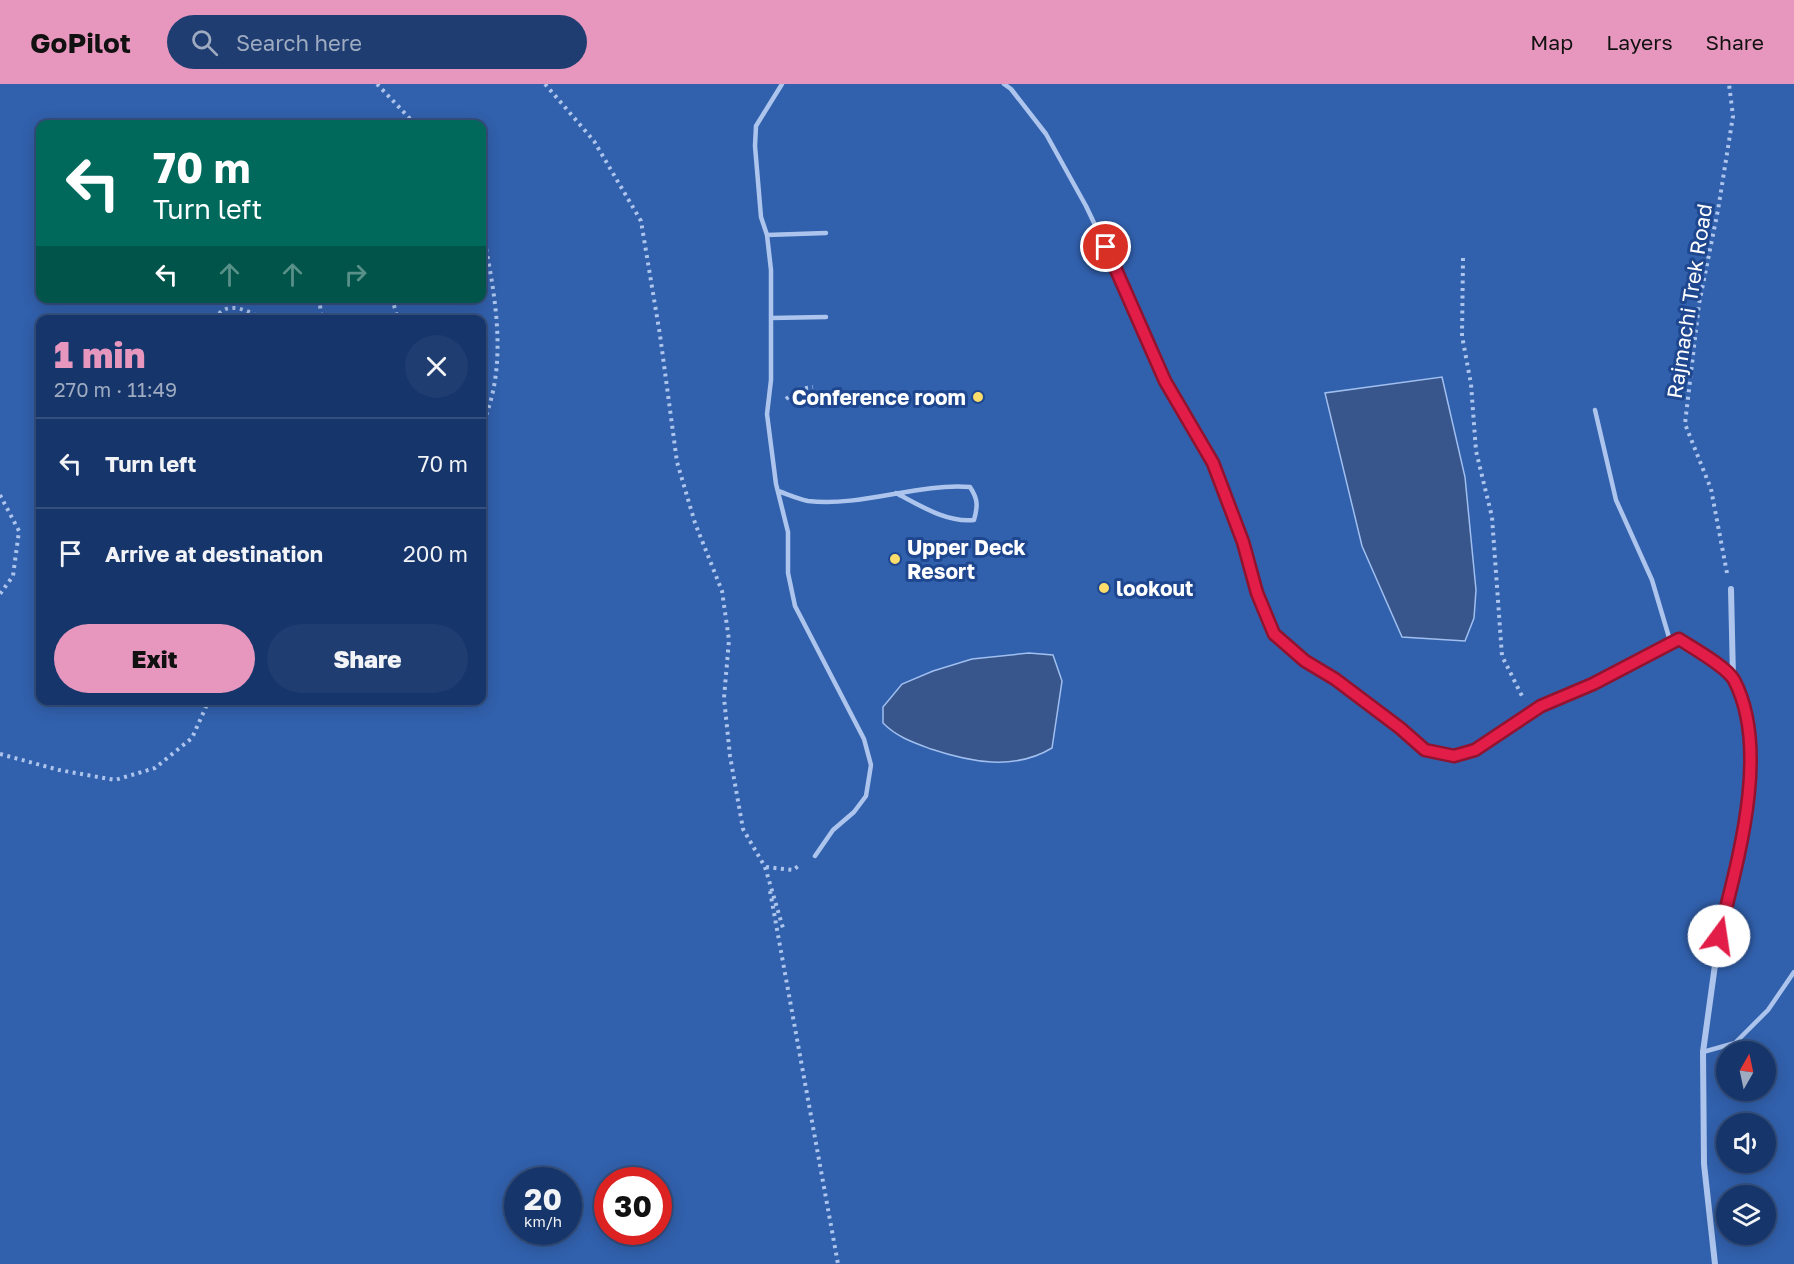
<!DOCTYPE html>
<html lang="en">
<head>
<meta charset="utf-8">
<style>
  body { margin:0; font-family:"Golos Text",sans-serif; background:#1f3d71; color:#f1f3f6; height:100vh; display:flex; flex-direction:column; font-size:22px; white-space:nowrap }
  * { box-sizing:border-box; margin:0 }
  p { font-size:20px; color:#9eabc1 }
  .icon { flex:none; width:33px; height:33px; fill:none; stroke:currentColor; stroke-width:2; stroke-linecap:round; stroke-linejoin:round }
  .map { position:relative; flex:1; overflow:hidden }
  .drawer { position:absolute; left:36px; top:231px; width:450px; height:390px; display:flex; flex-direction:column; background:#16356b; border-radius:12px; box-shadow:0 3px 15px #0003,0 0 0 2px #35507e }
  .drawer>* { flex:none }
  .hud { position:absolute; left:36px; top:36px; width:450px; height:183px; border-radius:12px; box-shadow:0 3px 15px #0003,0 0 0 2px #35507e; background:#00695c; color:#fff; overflow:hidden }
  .needle { width:39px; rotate:9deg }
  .controls { position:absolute; left:1716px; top:957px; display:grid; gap:12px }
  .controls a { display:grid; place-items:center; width:60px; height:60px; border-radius:50%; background:#16356b; box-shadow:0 3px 15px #0003,0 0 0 2px #35507e; font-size:30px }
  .speed { position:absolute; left:504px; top:1083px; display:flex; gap:12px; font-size:30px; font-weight:700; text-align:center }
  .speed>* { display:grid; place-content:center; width:78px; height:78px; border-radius:50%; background:#16356b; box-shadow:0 3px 15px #0003,0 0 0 2px #35507e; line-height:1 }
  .speed small { font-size:15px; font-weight:400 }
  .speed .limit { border:9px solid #d22; background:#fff; color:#111 }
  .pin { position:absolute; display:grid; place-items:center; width:51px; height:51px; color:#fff; margin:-26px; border:3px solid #fff; border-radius:50%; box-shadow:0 2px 6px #0007 }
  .me { position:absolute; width:66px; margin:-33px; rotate:14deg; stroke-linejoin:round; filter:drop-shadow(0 0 4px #0008) }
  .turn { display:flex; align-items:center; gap:21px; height:126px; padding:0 18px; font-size:27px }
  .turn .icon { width:78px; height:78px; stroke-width:2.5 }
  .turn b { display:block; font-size:42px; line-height:51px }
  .lanes { display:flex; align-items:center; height:57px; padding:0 18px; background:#0003; justify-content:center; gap:30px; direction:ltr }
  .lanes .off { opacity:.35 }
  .round { display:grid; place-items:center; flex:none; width:63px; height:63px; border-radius:32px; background:#1f3d71 }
  .headline { display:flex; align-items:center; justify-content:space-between; height:102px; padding:0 18px }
  h1 { font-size:36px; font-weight:800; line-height:45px; color:#e797bd }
  .action { display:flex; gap:12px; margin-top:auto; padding:12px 18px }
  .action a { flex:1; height:69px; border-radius:36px; background:#e797bd; color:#111; font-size:24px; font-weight:800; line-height:69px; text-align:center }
  .action a+a { background:#1f3d71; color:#f1f3f6 }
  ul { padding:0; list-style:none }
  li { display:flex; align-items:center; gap:18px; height:90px; padding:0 18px; border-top:2px solid #35507e }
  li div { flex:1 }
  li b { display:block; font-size:22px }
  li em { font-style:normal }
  header { display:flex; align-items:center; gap:36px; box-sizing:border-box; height:84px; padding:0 30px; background:#e797bd; color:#111 }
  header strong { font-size:28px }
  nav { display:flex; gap:33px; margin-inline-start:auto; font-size:21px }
  .search { width:420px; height:54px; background:#1f3d71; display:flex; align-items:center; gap:15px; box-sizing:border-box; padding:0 21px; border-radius:33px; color:#9eabc1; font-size:22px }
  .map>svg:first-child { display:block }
  .green { fill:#3160ac; fill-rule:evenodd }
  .water { fill:#38568b; stroke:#a0bfef; stroke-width:1.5 }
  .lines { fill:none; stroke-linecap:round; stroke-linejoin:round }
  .path { stroke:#adc5ed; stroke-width:4; stroke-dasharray:3 4.5; stroke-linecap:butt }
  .service { stroke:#adc5ed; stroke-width:4.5 }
  .minor { stroke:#adc5ed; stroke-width:6 }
  .route-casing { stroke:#92132f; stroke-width:15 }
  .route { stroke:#e11d48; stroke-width:10 }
  .poi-dot { fill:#fcdd6c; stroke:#1e478f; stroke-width:2 }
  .labels { text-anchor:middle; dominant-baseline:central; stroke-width:6; stroke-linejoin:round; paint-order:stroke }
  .street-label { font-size:21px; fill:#fff; stroke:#1e478f }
  .poi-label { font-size:21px; font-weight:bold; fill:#fff; stroke:#1e478f; text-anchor:start }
</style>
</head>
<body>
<header>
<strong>GoPilot</strong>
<div class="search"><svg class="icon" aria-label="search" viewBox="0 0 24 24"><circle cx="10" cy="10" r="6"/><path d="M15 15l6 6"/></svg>Search here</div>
<nav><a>Map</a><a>Layers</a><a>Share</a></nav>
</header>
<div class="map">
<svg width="1794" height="1180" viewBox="0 0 1794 1180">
  <rect width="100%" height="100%" fill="#1e478f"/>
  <!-- green -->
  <path class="green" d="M0,0H1794V1180H0ZM40,40H482V214H40ZM40,236H482V616H40ZM1726,968H1766V1006H1726ZM1726,1040H1766V1078H1726ZM518,1096H568V1148H518ZM608,1096H658V1148H608ZM1726,1112H1766V1150H1726Z"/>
  <!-- water -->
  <path class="water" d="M1442,293L1465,393L1476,506L1474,534L1465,557L1402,553L1362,462L1325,309Z
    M1029,569L1053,571L1062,597L1052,664C1014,687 970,678 931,665C912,658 897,653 883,639V623L902,600L933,587L972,575Z"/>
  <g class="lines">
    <!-- path -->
    <path class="path" d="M377,0L415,40
      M545,0L594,57L641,137L660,251L677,378L695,439L722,507L729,556L724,614L730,672L743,745L765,783L783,844
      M482,143C494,207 510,279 482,341
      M1463,174L1462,252L1471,300L1476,367L1492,433L1502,572L1523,614
      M319,214L322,236
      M392,214L398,236
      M215,236C225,214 249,227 264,236
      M786,315L799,305L813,303
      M0,411L19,447L13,492L0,510
      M1727,489L1711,405L1685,340L1699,220L1718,126L1733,32L1729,0
      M0,670L59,686L115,696L155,684L192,654L209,616
      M766,783L793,786L801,780
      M770,807L838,1180"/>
    <!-- service -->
    <path class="service" d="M782,0L756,42L755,62L761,133L767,151L771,186V296L767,330L776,400L788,448V489L795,522L864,655L871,681L866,712L854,728L833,746L815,772
      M1004,0L1011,5L1046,50L1086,122L1125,204L1165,297L1213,379L1243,458L1256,509L1274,550L1305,577L1335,595L1400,644L1425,666L1454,672L1475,666L1541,622L1593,600L1679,555
      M767,151L826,149
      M771,234L826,233
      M1595,326L1616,416L1652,496L1671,560
      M778,407C787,410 798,415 808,417C863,423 916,399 970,403C978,415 978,422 974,436C947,439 919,421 896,409
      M1703,968L1735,959L1768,926L1794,888"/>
    <!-- minor -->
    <path class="minor" d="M1679,555L1709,574L1733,594
      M1715,1180L1704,1080L1703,968L1719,852L1737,780L1751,690L1748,632L1733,594L1731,505"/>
  </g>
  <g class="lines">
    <defs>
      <path id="route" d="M1106,163L1165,297L1213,379L1243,458L1257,509L1274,550L1305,577L1335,595L1400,644L1425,666L1454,672L1475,666L1541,622L1593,600L1679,555C1693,564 1727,583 1734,596C1771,666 1737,779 1719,852"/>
    </defs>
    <!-- route casing -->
    <use href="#route" class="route-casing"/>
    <!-- route -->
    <use href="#route" class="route"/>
  </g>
  <!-- markers -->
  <g class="poi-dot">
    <circle cx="978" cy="313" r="6"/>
    <circle cx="895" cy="475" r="6"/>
    <circle cx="1104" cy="504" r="6"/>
  </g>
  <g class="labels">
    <!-- street labels -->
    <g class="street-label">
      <text transform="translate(1689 217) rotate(-81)">Rajmachi Trek Road</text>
    </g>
    <!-- poi labels -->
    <g class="poi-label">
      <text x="966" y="313" text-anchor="end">Conference room</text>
      <text x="907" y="463">Upper Deck<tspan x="907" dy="24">Resort</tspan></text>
      <text x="1116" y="504">lookout</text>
    </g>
  </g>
</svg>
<div class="controls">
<a><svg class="needle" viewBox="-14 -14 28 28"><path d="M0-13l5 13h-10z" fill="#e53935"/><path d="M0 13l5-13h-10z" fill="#9eabc1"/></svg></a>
<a><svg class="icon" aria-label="sound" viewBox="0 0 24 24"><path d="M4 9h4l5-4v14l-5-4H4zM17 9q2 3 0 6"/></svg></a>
<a><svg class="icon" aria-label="layers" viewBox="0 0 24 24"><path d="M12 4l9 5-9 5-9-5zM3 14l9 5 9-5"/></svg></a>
</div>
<div class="speed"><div>20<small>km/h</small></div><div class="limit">30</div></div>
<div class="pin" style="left:1106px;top:163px;background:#d93025"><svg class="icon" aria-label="arrive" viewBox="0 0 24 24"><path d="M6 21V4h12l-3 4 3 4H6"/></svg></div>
<svg class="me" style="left:1719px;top:852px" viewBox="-20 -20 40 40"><circle r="19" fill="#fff"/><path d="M0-13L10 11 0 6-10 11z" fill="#e11d48"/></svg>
<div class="hud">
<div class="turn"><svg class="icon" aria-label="left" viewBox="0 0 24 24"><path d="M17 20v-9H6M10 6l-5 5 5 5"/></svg><div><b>70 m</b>Turn left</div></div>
<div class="lanes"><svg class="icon" aria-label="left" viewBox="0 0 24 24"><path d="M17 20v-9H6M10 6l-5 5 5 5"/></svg><svg class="icon off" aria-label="ahead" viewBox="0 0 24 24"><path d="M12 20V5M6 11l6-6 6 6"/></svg><svg class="icon off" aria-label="ahead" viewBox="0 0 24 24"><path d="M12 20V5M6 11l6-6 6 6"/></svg><svg class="icon off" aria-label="right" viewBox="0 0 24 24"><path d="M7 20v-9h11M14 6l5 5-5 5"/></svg></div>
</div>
<section class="drawer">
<div class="headline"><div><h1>1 min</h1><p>270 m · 11:49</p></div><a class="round"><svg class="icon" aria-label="close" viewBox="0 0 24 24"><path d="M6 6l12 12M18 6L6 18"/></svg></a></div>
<ul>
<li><svg class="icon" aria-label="left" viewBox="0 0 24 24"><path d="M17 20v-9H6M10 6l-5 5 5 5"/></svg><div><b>Turn left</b></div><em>70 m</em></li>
<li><svg class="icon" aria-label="arrive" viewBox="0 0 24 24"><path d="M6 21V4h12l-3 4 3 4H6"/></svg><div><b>Arrive at destination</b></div><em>200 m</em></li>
</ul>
<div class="action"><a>Exit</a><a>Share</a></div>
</section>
</div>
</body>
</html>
